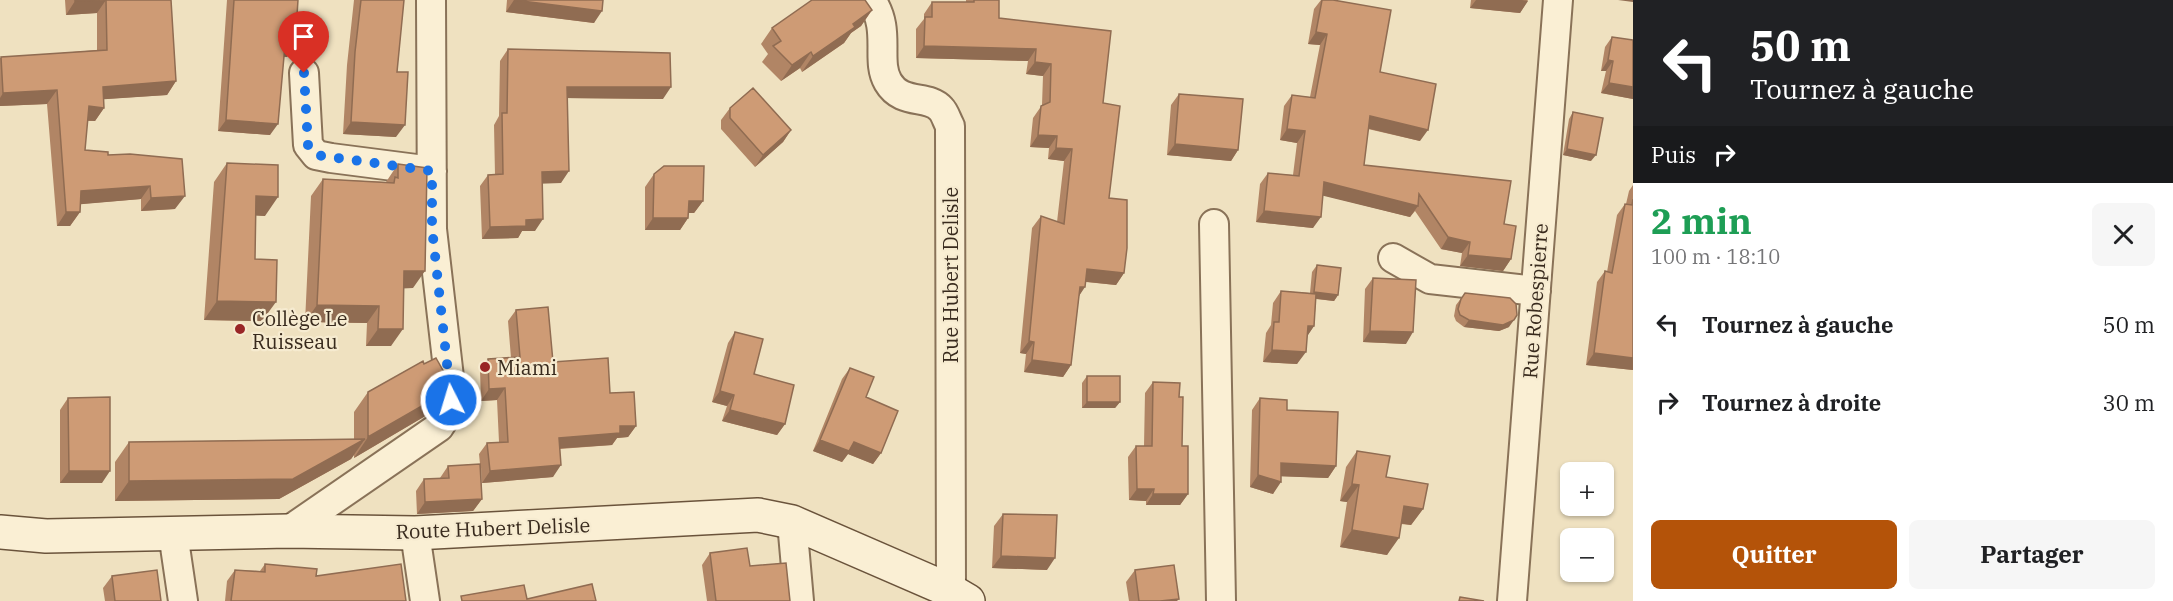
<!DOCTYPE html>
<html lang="fr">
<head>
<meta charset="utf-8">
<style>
  body { margin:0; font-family:"IBM Plex Serif",serif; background:#f6f6f6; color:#202124; height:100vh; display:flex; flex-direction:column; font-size:22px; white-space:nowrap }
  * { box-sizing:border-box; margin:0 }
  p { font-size:20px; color:#757577 }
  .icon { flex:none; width:33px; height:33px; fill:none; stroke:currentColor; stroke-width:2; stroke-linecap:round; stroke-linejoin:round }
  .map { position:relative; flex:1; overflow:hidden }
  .side { display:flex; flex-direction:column; background:#fff; width:540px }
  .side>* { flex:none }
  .banner { background:#202124; color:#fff; overflow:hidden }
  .tools { position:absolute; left:1560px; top:462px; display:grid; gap:12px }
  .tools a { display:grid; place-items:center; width:54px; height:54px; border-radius:9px; background:#fff; box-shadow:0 2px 4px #0004; font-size:30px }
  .pin { position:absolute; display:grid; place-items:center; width:51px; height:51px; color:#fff; margin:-62px -26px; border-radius:50% 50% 50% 0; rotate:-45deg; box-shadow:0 0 6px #0007 }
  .pin .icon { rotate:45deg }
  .me { position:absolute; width:66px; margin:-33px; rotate:355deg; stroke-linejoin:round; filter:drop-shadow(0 0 4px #0008) }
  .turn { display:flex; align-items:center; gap:21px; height:126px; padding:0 18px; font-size:27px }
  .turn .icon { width:78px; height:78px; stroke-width:2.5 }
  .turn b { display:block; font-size:42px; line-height:51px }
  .then { display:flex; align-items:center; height:57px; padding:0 18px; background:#0003; gap:12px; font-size:22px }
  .round { display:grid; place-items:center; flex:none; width:63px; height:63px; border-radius:9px; background:#f6f6f6 }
  .summary { display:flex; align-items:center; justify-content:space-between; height:102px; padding:0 18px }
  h1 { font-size:36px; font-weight:700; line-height:45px; color:#1e9e55 }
  .primary-button { display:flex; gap:12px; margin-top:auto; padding:12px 18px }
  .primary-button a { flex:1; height:69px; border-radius:9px; background:#b45309; color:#fff; font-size:24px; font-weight:700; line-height:69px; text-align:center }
  .primary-button a+a { background:#f6f6f6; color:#202124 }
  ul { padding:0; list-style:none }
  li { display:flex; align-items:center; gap:18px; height:78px; padding:0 18px }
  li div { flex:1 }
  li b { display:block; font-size:22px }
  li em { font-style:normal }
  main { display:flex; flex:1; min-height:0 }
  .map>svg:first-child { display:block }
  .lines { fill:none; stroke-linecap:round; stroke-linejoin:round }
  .street-casing { stroke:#897258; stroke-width:32 }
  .secondary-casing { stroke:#6a533b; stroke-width:36 }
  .street { stroke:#faefd4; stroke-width:28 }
  .secondary { stroke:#faefd4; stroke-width:33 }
  .wall { fill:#b18565 }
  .shaded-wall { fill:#906c52 }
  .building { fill:#ce9b75; stroke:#906c52; stroke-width:1.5 }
  .route { stroke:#1a73e8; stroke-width:10; stroke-dasharray:0 18 }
  .poi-dot { fill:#992626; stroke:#f6ebd0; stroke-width:2 }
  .labels { text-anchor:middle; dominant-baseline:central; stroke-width:4.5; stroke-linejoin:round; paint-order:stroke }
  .street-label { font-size:20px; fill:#382a1d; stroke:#f6ebd0 }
  .poi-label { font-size:20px; fill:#382a1d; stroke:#f6ebd0; text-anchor:start }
</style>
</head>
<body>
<main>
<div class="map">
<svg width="1633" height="601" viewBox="0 0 1633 601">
  <rect width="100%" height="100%" fill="#efe1c0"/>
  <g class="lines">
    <defs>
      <path id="street" d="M871,0C892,30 875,60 888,82C902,106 928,94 941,109C945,113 947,121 950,126L951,591
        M304,73L308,145L316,155L331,158L432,171
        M1214,224L1221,601
        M1393,258L1430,279L1536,291
        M792,522L799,601
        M288,531L439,427C449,413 452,403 450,386L432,229L431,0
        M173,533L183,601
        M415,533L425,601
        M1512,601L1558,0"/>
      <path id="secondary" d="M0,532L46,536L288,531L415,533L758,515L792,522L951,591L968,601"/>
    </defs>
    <!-- street casing -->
    <use href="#street" class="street-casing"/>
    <!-- secondary casing -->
    <use href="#secondary" class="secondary-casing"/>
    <!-- street -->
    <use href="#street" class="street"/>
    <!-- secondary -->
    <use href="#secondary" class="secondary"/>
  </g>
  <!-- wall -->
  <path class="wall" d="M65,0H171L176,81L167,95L104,99V108L95,121H87L85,150L108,155L130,154L175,209L141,211V199L80,204V212L70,226H57L47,104L0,106V58L97,50V13L66,15Z
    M227,0H298L295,45L287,57H284L270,135L218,131Z
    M354,0H404L397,72L396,137L343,134L347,65Z
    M507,0H603L594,23L506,12Z
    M966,0H999V18L1103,103L1109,198L1124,273L1116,285L1086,282L1079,296L1071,365L1063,377L1024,372L1026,354L1020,353L1032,228L1041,216L1057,222L1064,161L1048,159L1049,148L1030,147L1033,118L1042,105L1043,76L1026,74L1028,61L916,58V29L924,19V14L932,2H966Z
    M1321,0H1333L1380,72L1420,141L1368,129L1364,165L1504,224L1511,259L1503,271L1460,266L1462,253L1441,249L1415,211L1410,217L1323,195L1313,228L1256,222L1260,184L1268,173L1293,175L1297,143L1280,140L1284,106L1292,95L1310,97L1320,45L1308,44L1314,9Z
    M1471,0H1528L1520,13L1470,8Z
    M872,10L861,26L851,33L844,43L802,72L800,68L781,81L762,62L768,54L761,44L772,28Z
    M1612,37L1633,99L1601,93L1606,71H1601L1605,47Z
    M508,49L663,99L568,98L561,183H542L535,231H522L518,238L482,239L480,186L488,175H495L494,125L499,116L500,61Z
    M1179,94L1238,150L1231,161L1167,155L1171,105Z
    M730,108L791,130L783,142L755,167L721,129V120Z
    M1573,112L1591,161L1563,155L1569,119Z
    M227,163L265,216L255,215V259L262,321L204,320L214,182Z
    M398,164L413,288H404L391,346H366L367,323L305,322L311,196L323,179L386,182Z
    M654,174L703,201L694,213H688V218L680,230H645V187Z
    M1633,185V370L1586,365L1597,282L1605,271L1607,272L1617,215L1625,204H1626L1629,191Z
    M1317,265L1338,295L1334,301L1316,299L1314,326L1307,336L1297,364L1263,362L1266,333L1271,325L1273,303L1281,291L1310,293L1312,272Z
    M1373,278L1406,344L1363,342L1365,289Z
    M1465,293L1509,327L1499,331L1464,327L1456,321L1454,316L1456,305Z
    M516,310L553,362L610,393L636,426L628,437L617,438L612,445L560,449L553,477L482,483L481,467L482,499L473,511L417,514L416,491L424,479L440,478L448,466L480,464L479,454L487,443L499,442L497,400L481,401L480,370L488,359L511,358L508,321Z
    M735,332L754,374L785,424L777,435L722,421L727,406L712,402L728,343Z
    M850,368L866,397L881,453L873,464L848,454L842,462L813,451L842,379Z
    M1087,376L1120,402L1115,408H1082V383Z
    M1153,382L1179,397L1182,446L1188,494L1180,505H1146V501L1129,500L1128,457L1136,446H1144L1145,393Z
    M368,392L427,415L354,458V455L351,459L279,499L115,501V462L129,442L354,439V412Z
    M68,398L102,483H60V410Z
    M1260,398L1287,410L1336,466L1328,478L1281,476L1273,494L1250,487L1252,410Z
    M1357,451L1423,509L1411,525L1401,524L1387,555L1340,547L1347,502L1340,501L1346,467Z
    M1003,514L1047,570L992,568L994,526Z
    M710,553L750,566L790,601H707L702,565Z
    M265,564L316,576L406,601H225L227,581L235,570L260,571Z
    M1135,570L1177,601H1129L1126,582Z
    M112,576L161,601H105L103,588Z"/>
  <!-- shaded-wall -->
  <path class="shaded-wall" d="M106,0L97,13L66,15L75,1Z
    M514,0L602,11L594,23L506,12Z
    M1476,0H1522L1528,1L1520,13L1470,8Z
    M1618,0H1633V2Z
    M872,10L861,26L851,33L844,43L802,72L813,56L853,24Z
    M1316,32L1327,34L1320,45L1308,44Z
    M285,45H295L287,57L277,56Z
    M924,46L1036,49L1028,61L916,58Z
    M811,52L800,68L781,81L792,65Z
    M1608,60L1613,61L1606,71H1601Z
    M1035,62L1051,64L1043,76L1026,74Z
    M176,81L167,95L93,100L103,87Z
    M1609,83L1633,87V99L1601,93Z
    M567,87H671L663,99L559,98Z
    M57,90L47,104L0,106V98L3,93Z
    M89,106L104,108L95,121L79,120Z
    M1370,116L1428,130L1420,141L1362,127Z
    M226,120L278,124L270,135L218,131Z
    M351,122L405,125L396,137L343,134Z
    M1287,129L1305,131L1297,143L1280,140Z
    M791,130L783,142L755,167L763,155Z
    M1038,135L1057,136L1049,148L1030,147Z
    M1175,144L1238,150L1231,161L1167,155Z
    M1056,148L1072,149L1064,161L1048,159Z
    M1567,149L1596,155L1591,161L1563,155Z
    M569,171L561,183L533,184L542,172Z
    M1324,182L1418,206L1410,217L1316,194Z
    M150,186L141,199L72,205L81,191Z
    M185,196L175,209L141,211L151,198Z
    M256,196L278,197L265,216L242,215Z
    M689,201H703L694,213H680Z
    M1264,211L1321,217L1313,228L1256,222Z
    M66,212H80L70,226H57Z
    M653,218H688L680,230H645Z
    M543,219L535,231H522L518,238L482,239L490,227L526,220Z
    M1448,237L1470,242L1462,253L1441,249Z
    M1468,255L1511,259L1503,271L1460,266Z
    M1087,269L1124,273L1116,285L1079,281Z
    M404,271H425L413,288L392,289Z
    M1080,287H1085L1077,299Z
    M1314,292L1338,295L1334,301L1310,298Z
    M217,301L276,302L262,321L204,320Z
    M317,305L379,306L367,323L305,322Z
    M1469,320H1514L1509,327L1499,331L1464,327Z
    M1308,326H1314L1306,338Z
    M378,329H403L391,346H366Z
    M1370,331L1413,332L1406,344L1363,342Z
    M1029,341L1034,342L1026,354L1020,353Z
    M1272,350L1306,352L1297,364L1263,362Z
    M1594,353L1633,358V370L1586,365Z
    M1032,360L1071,365L1063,377L1024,372Z
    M505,388L497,400L481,401L489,389Z
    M720,391L734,395L727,406L712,402Z
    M441,395L427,415L354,458L368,437Z
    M1087,402H1120L1115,408H1082Z
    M730,410L785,424L777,435L722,421Z
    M620,426H636L628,437L617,438L612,445L551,449L559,438Z
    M365,439L351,459L279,499L115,501L129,481Z
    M820,440L854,442L881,453L873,464L848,454L842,462L813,451Z
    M1281,463L1336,466L1328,478L1272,476Z
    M561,465L553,477L482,483L490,471Z
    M69,471H110L102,483H60Z
    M1258,475L1281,482L1273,494L1250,487Z
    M1352,484L1359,485L1347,502L1340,501Z
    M1137,489H1154L1146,501L1129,500Z
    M1153,494H1188L1180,505H1146Z
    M482,499L473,511L417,514L425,502Z
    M1404,506L1423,509L1411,525L1392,522Z
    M1352,530L1399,538L1387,555L1340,547Z
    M1001,556L1055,558L1047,570L992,568Z
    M1179,599L1177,601H1160Z"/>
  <!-- building -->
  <path class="building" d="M75,0H100L75,1Z
    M106,0H171L176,81L103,87L104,108L89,106L85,150L108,152V155L130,154L182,159L185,196L151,198L150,186L81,191L80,212H66L57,90L3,93L1,57L107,50Z
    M234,0H298L295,45H285L278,124L226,120Z
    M361,0H404L397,72H408L405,125L351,122L355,52Z
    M514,0H603L602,11Z
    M812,0H865L872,10L853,24L855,27L813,56L811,52L792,65L773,46L781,41L772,28Z
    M974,0H999V18L1111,31L1103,103L1120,106L1109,198L1127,200V248L1124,273L1087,269L1085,287H1080L1071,365L1032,360L1034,342L1029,341L1041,216L1064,224L1072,149L1056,148L1057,136L1038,135L1041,106L1050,102L1051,64L1035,62L1036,49L924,46L925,17H932V2H974Z
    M1322,0H1333L1391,10L1380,72L1436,84L1428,130L1370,116L1364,165L1511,181L1504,224L1516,226L1511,259L1468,255L1470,242L1448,237L1419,194L1418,206L1324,182L1321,217L1264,211L1268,173L1299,176L1305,131L1287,129L1292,95L1315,98L1327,34L1316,32Z
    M1612,37L1633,40V87L1609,83L1613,61L1608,60Z
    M508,49L670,53L671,87H567L569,171L542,172L543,219L526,220V226L490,227L488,175L503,174L502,113H507Z
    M753,88L791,130L763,155L730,118V108Z
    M1179,94L1243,99L1238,150L1175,144Z
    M1573,112L1603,118L1596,155L1567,149Z
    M227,163L278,165V197L256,196L255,259L277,260L276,302L217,301Z
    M398,164L427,168L425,271H404L403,329H378L379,306L317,305L323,179L394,183L395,177L398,178Z
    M664,166H704L703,201H689L688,218H653L654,174Z
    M1633,199V358L1594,353L1605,271L1612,273L1625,204L1632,205Z
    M1317,265L1341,268L1338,295L1314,292Z
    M1373,278L1416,280L1413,332L1370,331Z
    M1281,291L1316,294L1314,326H1308L1306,352L1272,350L1274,322H1279Z
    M1465,293L1510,298L1516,304L1517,315L1514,320L1503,325L1469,320L1460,315L1458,309L1461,299Z
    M548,307L553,362L608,358L610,393L634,392L636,426H620V433L559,438L561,465L490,471L487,443L508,442L505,388L489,389L488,359L520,357L516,310Z
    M735,332L763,339L754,374L794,385L785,424L730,410L734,395L720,391Z
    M436,358L445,374L444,390L441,395L368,437V392L423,361L424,364Z
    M850,368L874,377L866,397L898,411L881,453L854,442L849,451L820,440Z
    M1087,376H1120V402H1087Z
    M1153,382L1180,383L1179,397H1183L1182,446H1188V494H1153L1154,489H1137L1136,446H1152Z
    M110,397V471H69L68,398Z
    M1260,398L1287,400V410L1338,412L1336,466L1281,463V482L1258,475Z
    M365,439L293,479L129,481V442Z
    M1357,451L1390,456L1386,477L1428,484L1423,509L1404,506L1399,538L1352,530L1359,485L1352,484Z
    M480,464L482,499L425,502L424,479L449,478L448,466Z
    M1003,514L1057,515L1055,558L1001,556Z
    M747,548L750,566L786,563L790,601H716L710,553Z
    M265,564L317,569L316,576L401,564L406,601H231L235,570L265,572Z
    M1174,565L1179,599L1160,601H1139L1135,570Z
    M157,570L161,601H115L112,576Z
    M592,584L596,601H462L461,596L524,585L527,599Z
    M1460,597L1484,601H1459Z"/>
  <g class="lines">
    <!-- route -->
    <path class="route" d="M304,73L308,145L316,155L432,171V228L451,400"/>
  </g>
  <!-- markers -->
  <g class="poi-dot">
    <circle cx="240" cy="329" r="6"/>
    <circle cx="485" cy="367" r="6"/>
  </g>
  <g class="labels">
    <!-- street labels -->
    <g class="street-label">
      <text transform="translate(950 275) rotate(-90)">Rue Hubert Delisle</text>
      <text transform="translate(1535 301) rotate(-86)">Rue Robespierre</text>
      <text transform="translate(493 528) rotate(-2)">Route Hubert Delisle</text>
    </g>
    <!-- poi labels -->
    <g class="poi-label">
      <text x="252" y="318">Collège Le<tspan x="252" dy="23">Ruisseau</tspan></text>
      <text x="497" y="367">Miami</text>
    </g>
  </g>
</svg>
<div class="tools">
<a>+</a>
<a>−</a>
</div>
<div class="pin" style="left:304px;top:73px;background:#d93025"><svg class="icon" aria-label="arrive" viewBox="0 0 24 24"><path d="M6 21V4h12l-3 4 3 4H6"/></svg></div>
<svg class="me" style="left:451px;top:400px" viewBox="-20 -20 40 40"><circle r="17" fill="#1a73e8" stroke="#fff" stroke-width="3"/><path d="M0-11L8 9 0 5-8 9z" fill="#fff"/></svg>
</div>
<section class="side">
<div class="banner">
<div class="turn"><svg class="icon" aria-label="left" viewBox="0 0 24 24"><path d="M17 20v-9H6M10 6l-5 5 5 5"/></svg><div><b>50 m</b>Tournez à gauche</div></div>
<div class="then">Puis<svg class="icon" aria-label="right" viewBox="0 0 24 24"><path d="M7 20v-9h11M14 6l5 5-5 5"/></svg></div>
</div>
<div class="summary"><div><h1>2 min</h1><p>100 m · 18:10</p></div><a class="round"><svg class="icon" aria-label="close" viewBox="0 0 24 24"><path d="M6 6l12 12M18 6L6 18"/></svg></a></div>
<ul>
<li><svg class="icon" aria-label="left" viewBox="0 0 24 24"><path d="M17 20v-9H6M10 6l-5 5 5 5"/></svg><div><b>Tournez à gauche</b></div><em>50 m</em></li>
<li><svg class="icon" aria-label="right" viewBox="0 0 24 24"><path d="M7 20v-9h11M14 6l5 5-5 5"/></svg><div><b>Tournez à droite</b></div><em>30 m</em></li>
</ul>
<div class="primary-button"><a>Quitter</a><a>Partager</a></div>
</section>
</main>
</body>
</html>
